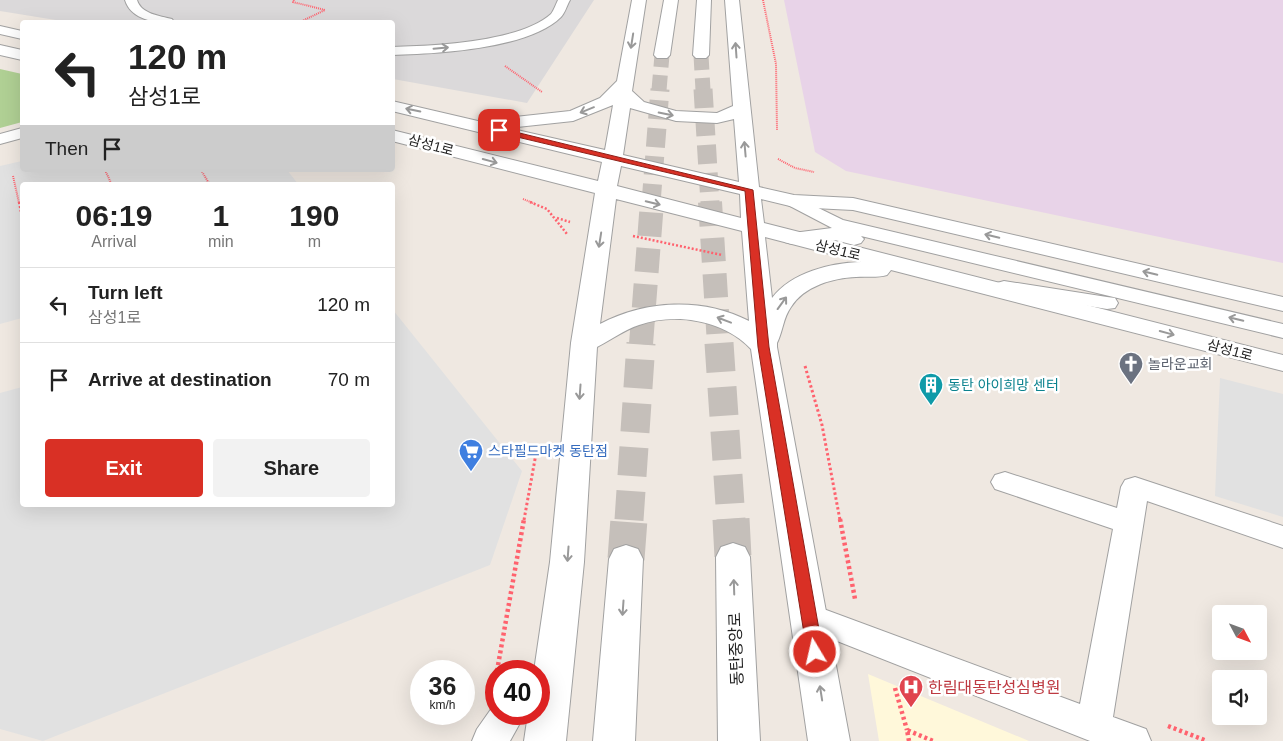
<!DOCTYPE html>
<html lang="en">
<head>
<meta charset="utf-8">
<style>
  body { margin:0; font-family:Arial,"Noto Sans KR",sans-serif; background:#f2f2f2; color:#222; height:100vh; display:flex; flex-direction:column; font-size:19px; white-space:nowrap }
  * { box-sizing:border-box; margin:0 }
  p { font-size:16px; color:#767676 }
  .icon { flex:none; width:28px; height:28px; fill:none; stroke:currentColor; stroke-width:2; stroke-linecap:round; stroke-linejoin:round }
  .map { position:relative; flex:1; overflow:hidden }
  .details { position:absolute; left:20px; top:182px; width:375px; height:325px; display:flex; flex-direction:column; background:#fff; border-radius:5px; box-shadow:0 5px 20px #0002 }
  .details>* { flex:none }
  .banner { position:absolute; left:20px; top:20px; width:375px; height:152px; border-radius:5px; box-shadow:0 5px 20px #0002; background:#fff; color:#222; overflow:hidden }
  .needle { width:32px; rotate:131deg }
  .buttons { position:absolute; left:1212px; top:605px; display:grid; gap:10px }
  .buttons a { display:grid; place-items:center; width:55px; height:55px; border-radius:5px; background:#fff; box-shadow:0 5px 20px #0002; font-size:25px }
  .speed { position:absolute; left:410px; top:660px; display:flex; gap:10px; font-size:25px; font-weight:700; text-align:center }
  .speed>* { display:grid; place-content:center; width:65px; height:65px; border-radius:50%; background:#fff; box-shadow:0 5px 20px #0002; line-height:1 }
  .speed small { font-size:12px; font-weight:400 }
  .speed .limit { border:8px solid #d22; background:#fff; color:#111 }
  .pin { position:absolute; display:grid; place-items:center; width:42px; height:42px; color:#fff; margin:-21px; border-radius:10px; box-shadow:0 2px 8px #0006 }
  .me { position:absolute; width:55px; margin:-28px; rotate:351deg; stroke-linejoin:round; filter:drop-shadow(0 0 4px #0008) }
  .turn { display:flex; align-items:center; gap:18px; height:105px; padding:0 25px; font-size:22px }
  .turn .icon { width:65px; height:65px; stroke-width:2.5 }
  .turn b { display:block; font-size:35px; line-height:42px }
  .then { display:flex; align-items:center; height:48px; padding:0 25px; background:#0003; gap:10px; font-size:19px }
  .eta { display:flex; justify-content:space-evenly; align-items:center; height:85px; text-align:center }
  .eta b { font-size:30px; font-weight:600; line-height:35px }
  .primary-button { display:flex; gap:10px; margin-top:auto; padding:10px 25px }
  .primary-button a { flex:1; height:58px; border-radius:5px; background:#d93025; color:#fff; font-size:20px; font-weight:600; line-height:58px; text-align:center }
  .primary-button a+a { background:#f2f2f2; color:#222 }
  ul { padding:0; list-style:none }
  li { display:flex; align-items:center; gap:15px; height:75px; padding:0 25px; border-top:1px solid #e0e0e0 }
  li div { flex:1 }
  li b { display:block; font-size:19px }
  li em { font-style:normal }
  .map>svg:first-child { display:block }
  .residential { fill:#dbd9da }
  .industrial { fill:#e8d3e8 }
  .education { fill:#fff8da }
  .forest { fill:#b0d094 }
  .parking { fill:#e1e1e1 }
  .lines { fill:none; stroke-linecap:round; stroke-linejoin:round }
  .tertiary-tunnel-far4 { stroke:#c5bfba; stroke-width:15; stroke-dasharray:15 8; stroke-linecap:butt }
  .tertiary-tunnel-far3 { stroke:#c5bfba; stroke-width:19; stroke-dasharray:19 9; stroke-linecap:butt }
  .tertiary-tunnel-far2 { stroke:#c5bfba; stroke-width:24; stroke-dasharray:24 12; stroke-linecap:butt }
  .tertiary-tunnel-far1 { stroke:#c5bfba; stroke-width:29; stroke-dasharray:29 15; stroke-linecap:butt }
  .tertiary-tunnel { stroke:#c5bfba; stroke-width:37; stroke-dasharray:37 19; stroke-linecap:butt }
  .service-casing { stroke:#a1a1a1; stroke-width:2 }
  .tertiary-casing { stroke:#a1a1a1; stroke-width:2 }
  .path-far3 { stroke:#ff626e; stroke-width:2; stroke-dasharray:1 1; stroke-linecap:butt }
  .path-far2 { stroke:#ff626e; stroke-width:2.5; stroke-dasharray:2 2; stroke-linecap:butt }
  .path-far1 { stroke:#ff626e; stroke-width:3; stroke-dasharray:2.5 2.5; stroke-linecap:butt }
  .path { stroke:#ff626e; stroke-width:4.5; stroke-dasharray:3 3; stroke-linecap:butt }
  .service { fill:#fff; fill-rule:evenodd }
  .tertiary { fill:#fff; fill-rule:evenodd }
  .oneway { stroke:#999 }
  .route { fill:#d93025; stroke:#8d1f18 }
  .labels { text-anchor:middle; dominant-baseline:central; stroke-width:5; stroke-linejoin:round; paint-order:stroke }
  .street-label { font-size:14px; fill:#1d1d1d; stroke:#fff }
  .worship-label { font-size:14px; fill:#5b616d; stroke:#fff; text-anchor:start }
  .culture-label { font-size:14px; fill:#0d838f; stroke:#fff; text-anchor:start }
  .shop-label { font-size:14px; fill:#366cbe; stroke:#fff; text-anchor:start }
  .near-street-label { font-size:16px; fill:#1d1d1d; stroke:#fff }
  .near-health-label { font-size:16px; fill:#be3a42; stroke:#fff; text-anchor:start }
</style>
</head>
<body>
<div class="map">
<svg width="1283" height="741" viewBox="0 0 1283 741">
  <rect width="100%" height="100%" fill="#efe8e1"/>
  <!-- residential -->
  <path class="residential" d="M0,0H594L527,103L393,79L392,22H68L0,11Z"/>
  <!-- industrial -->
  <path class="industrial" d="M784,0H1283V263L846,171L815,152Z"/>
  <!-- education -->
  <path class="education" d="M868,674L1029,741H879Z"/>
  <!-- forest -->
  <path class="forest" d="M0,69L22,74V122L0,128Z"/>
  <!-- parking -->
  <path class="parking" d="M22,161V170H287L299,185H22V318L0,324V166Z
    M393,310L522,471L490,565L43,741L0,729V393L22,387V505H392Z
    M1220,378L1283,394V517L1215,496Z"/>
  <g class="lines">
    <!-- tertiary-tunnel-far4 -->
    <path class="tertiary-tunnel-far4" d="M701,55L703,90
      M659,90L662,55"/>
    <!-- tertiary-tunnel-far3 -->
    <path class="tertiary-tunnel-far3" d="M703,89L710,203
      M651,203L660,89"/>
    <!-- tertiary-tunnel-far2 -->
    <path class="tertiary-tunnel-far2" d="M710,202L719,344
      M641,344L652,202"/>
    <!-- tertiary-tunnel-far1 -->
    <path class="tertiary-tunnel-far1" d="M719,343L731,520
      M629,520L641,343"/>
    <!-- tertiary-tunnel -->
    <path class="tertiary-tunnel" d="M731,519L733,557
      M626,559L629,519"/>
    <defs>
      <path id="service" d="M125,0H137C141,14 160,16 172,19L174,22C157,24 131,20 125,0Z
        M558,0H570C567,5 565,13 561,17C529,49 436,54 392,55V47C434,46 520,42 551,14C554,10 556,4 558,0Z
        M22,128V138L0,144V134Z
        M794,196L843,220L1283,324V338L861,236L864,239L861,243L854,245L835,240L792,244L785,242L782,238L785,234L832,228L788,205L785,201L788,197Z
        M1004,281L1107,297L1115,298L1118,303L1115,308L1107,309L997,291L993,287L997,283Z
        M1005,472L1117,508L1121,487L1125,480L1135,477L1283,526V548L1147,501L1113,717L1146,729L1151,741H1090L799,626L794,617L799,608L810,604L1080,704L1113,529L995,489L991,482L995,475Z
        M496,702V714H525L510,741H472L477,729Z"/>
      <path id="tertiary" d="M632,0H646L632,91L644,102L676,111L717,113L733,106L725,0H739L759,187L794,195L853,198L1283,297V311L853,210L794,207L761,199L764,223L1283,355V371L891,270L887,275C877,278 867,276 856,277C833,278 804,286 791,307C783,318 783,331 777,343V347L850,741H808L751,349C724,320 675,312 639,325C624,330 611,340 597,347L584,562L566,741H524L528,714H539V671H534L550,562L571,343L595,193L392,141V130L598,181L602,162L392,111V101L495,125L494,123L497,119L570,111L600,98L617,81ZM613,105L605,150L508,128L573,121ZM630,108L676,121L717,123L734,119L739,182L623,155ZM621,166L740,194L741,218L617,186ZM616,199L742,231L749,321C703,297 645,300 600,324ZM765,237L861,262C830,263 792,272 772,298Z
        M664,0H678L670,55L667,58H657L654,55Z
        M697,0H711L709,55L706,58H696L693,55Z
        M0,26L22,31V39L0,34Z
        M0,45L22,50V60L0,55Z
        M733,543L745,547L750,557L760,741H718L716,557L721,547Z
        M626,545L638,549L643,559L635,741H593L609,559L614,549Z"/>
    </defs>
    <!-- service casing -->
    <use href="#service" class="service-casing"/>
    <!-- tertiary casing -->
    <use href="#tertiary" class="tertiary-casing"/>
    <!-- path-far3 -->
    <path class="path-far3" d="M294,0L293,2L325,10L300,22
      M763,0L776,64L777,130
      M505,66L542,92
      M778,159L795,168L814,172
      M105,170L112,185
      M201,170L210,185
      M13,176L19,203
      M523,199L533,203"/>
    <!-- path-far2 -->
    <path class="path-far2" d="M19,202L22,217
      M530,202L547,209L567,234
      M557,218L570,222
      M633,236L722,255"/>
    <!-- path-far1 -->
    <path class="path-far1" d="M805,366L822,425L840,520
      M524,520L537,448"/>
    <!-- path -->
    <path class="path" d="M840,519L855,599
      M497,671L524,519
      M895,688L907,730
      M1168,726L1207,741
      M909,741L907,730L933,741"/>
    <!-- service -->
    <use href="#service" class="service"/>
    <!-- tertiary -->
    <use href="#tertiary" class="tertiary"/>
  </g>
  <!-- one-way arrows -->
  <defs><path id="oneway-shaft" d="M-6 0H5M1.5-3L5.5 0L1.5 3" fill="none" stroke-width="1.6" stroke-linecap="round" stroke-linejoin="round" transform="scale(1.25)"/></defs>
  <g class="oneway">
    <use href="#oneway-shaft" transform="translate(632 41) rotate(99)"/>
    <use href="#oneway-shaft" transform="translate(441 48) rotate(-5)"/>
    <use href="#oneway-shaft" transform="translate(736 50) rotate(-94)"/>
    <use href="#oneway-shaft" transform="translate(413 110) rotate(-168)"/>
    <use href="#oneway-shaft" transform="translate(587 110) rotate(158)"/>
    <use href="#oneway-shaft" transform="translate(666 114) rotate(11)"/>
    <use href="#oneway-shaft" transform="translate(745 149) rotate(-95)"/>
    <use href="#oneway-shaft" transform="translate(490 161) rotate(15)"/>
    <use href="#oneway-shaft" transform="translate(653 203) rotate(14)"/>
    <use href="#oneway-shaft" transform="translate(992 236) rotate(-167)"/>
    <use href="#oneway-shaft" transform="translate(600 240) rotate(99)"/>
    <use href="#oneway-shaft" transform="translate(1150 273) rotate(-167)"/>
    <use href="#oneway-shaft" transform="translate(782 303) rotate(-54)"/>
    <use href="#oneway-shaft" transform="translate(1236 319) rotate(-167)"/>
    <use href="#oneway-shaft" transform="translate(724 320) rotate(-159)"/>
    <use href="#oneway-shaft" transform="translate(1167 333) rotate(15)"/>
    <use href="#oneway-shaft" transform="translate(580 392) rotate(94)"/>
    <use href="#oneway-shaft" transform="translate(568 554) rotate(94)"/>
    <use href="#oneway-shaft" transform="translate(734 587) rotate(-92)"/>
    <use href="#oneway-shaft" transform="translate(623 608) rotate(94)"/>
    <use href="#oneway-shaft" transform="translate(821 693) rotate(-99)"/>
  </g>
  <!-- route -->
  <path class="route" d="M499,128L753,190L769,347L823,652L821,657L815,659L810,657L807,652L758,347L745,191L496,132V129Z"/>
  <!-- icons -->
  <defs>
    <symbol id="church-pin" viewBox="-11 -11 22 30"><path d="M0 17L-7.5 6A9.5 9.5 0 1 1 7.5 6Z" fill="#6b7280" stroke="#fff"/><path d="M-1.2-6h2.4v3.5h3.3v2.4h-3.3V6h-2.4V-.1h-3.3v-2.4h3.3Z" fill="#fff"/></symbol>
    <symbol id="building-pin" viewBox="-11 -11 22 30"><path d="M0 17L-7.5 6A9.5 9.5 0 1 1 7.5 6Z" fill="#0f9aa8" stroke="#fff"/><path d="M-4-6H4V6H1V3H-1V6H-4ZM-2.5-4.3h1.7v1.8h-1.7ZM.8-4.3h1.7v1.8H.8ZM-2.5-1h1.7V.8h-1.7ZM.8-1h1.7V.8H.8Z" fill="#fff"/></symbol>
    <symbol id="supermarket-pin" viewBox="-11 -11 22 30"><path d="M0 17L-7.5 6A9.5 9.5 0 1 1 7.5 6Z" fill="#3f7fe0" stroke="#fff"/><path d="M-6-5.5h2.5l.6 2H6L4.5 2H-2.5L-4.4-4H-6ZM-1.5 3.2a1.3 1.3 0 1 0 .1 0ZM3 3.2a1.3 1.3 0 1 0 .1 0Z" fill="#fff"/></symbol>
    <symbol id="hospital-pin" viewBox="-11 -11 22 30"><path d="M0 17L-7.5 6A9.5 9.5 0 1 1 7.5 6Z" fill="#e0444e" stroke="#fff"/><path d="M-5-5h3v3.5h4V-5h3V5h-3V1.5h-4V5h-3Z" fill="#fff"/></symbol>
  </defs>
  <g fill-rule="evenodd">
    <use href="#church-pin" x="1117" y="350" width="28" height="38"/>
    <use href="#building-pin" x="917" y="371" width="28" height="38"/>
    <use href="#supermarket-pin" x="457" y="437" width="28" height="38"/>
    <use href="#hospital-pin" x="897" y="673" width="28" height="38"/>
  </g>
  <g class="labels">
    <!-- street labels -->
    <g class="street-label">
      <text transform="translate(431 145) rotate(15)">삼성1로</text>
      <text transform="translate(838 250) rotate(14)">삼성1로</text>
      <text transform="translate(1230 350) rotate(15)">삼성1로</text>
    </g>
    <!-- worship labels -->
    <g class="worship-label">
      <text x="1148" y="364">놀라운교회</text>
    </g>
    <!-- culture labels -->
    <g class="culture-label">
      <text x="948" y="385">동탄 아이희망 센터</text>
    </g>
    <!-- shop labels -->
    <g class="shop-label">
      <text x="488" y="451">스타필드마켓 동탄점</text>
    </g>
    <!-- near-street labels -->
    <g class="near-street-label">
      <text transform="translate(736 649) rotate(-92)">동탄중앙로</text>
    </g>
    <!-- near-health labels -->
    <g class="near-health-label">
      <text x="928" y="687">한림대동탄성심병원</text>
    </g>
  </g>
</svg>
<div class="buttons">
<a><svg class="needle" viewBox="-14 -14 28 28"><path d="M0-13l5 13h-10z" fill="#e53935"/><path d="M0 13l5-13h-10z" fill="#767676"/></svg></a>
<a><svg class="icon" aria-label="sound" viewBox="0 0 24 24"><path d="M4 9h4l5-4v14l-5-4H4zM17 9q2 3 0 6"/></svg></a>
</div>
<div class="speed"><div>36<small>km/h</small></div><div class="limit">40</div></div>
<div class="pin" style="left:499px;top:130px;background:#d93025"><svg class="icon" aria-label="arrive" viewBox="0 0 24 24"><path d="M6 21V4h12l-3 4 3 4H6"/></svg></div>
<svg class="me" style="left:815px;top:652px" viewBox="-20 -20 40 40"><circle r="17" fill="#d93025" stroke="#fff" stroke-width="3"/><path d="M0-11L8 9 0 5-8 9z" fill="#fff"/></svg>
<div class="banner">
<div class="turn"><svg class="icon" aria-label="left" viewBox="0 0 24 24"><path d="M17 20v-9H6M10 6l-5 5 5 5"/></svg><div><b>120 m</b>삼성1로</div></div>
<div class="then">Then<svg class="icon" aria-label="arrive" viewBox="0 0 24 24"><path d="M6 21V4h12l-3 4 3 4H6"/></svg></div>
</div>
<section class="details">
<div class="eta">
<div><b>06:19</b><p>Arrival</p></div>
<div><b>1</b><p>min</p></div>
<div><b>190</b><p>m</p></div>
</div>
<ul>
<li><svg class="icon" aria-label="left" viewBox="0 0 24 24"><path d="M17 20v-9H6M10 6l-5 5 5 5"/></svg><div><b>Turn left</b><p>삼성1로</p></div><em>120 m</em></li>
<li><svg class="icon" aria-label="arrive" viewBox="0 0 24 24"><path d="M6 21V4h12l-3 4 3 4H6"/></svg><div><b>Arrive at destination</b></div><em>70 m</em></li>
</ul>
<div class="primary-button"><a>Exit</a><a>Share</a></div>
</section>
</div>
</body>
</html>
